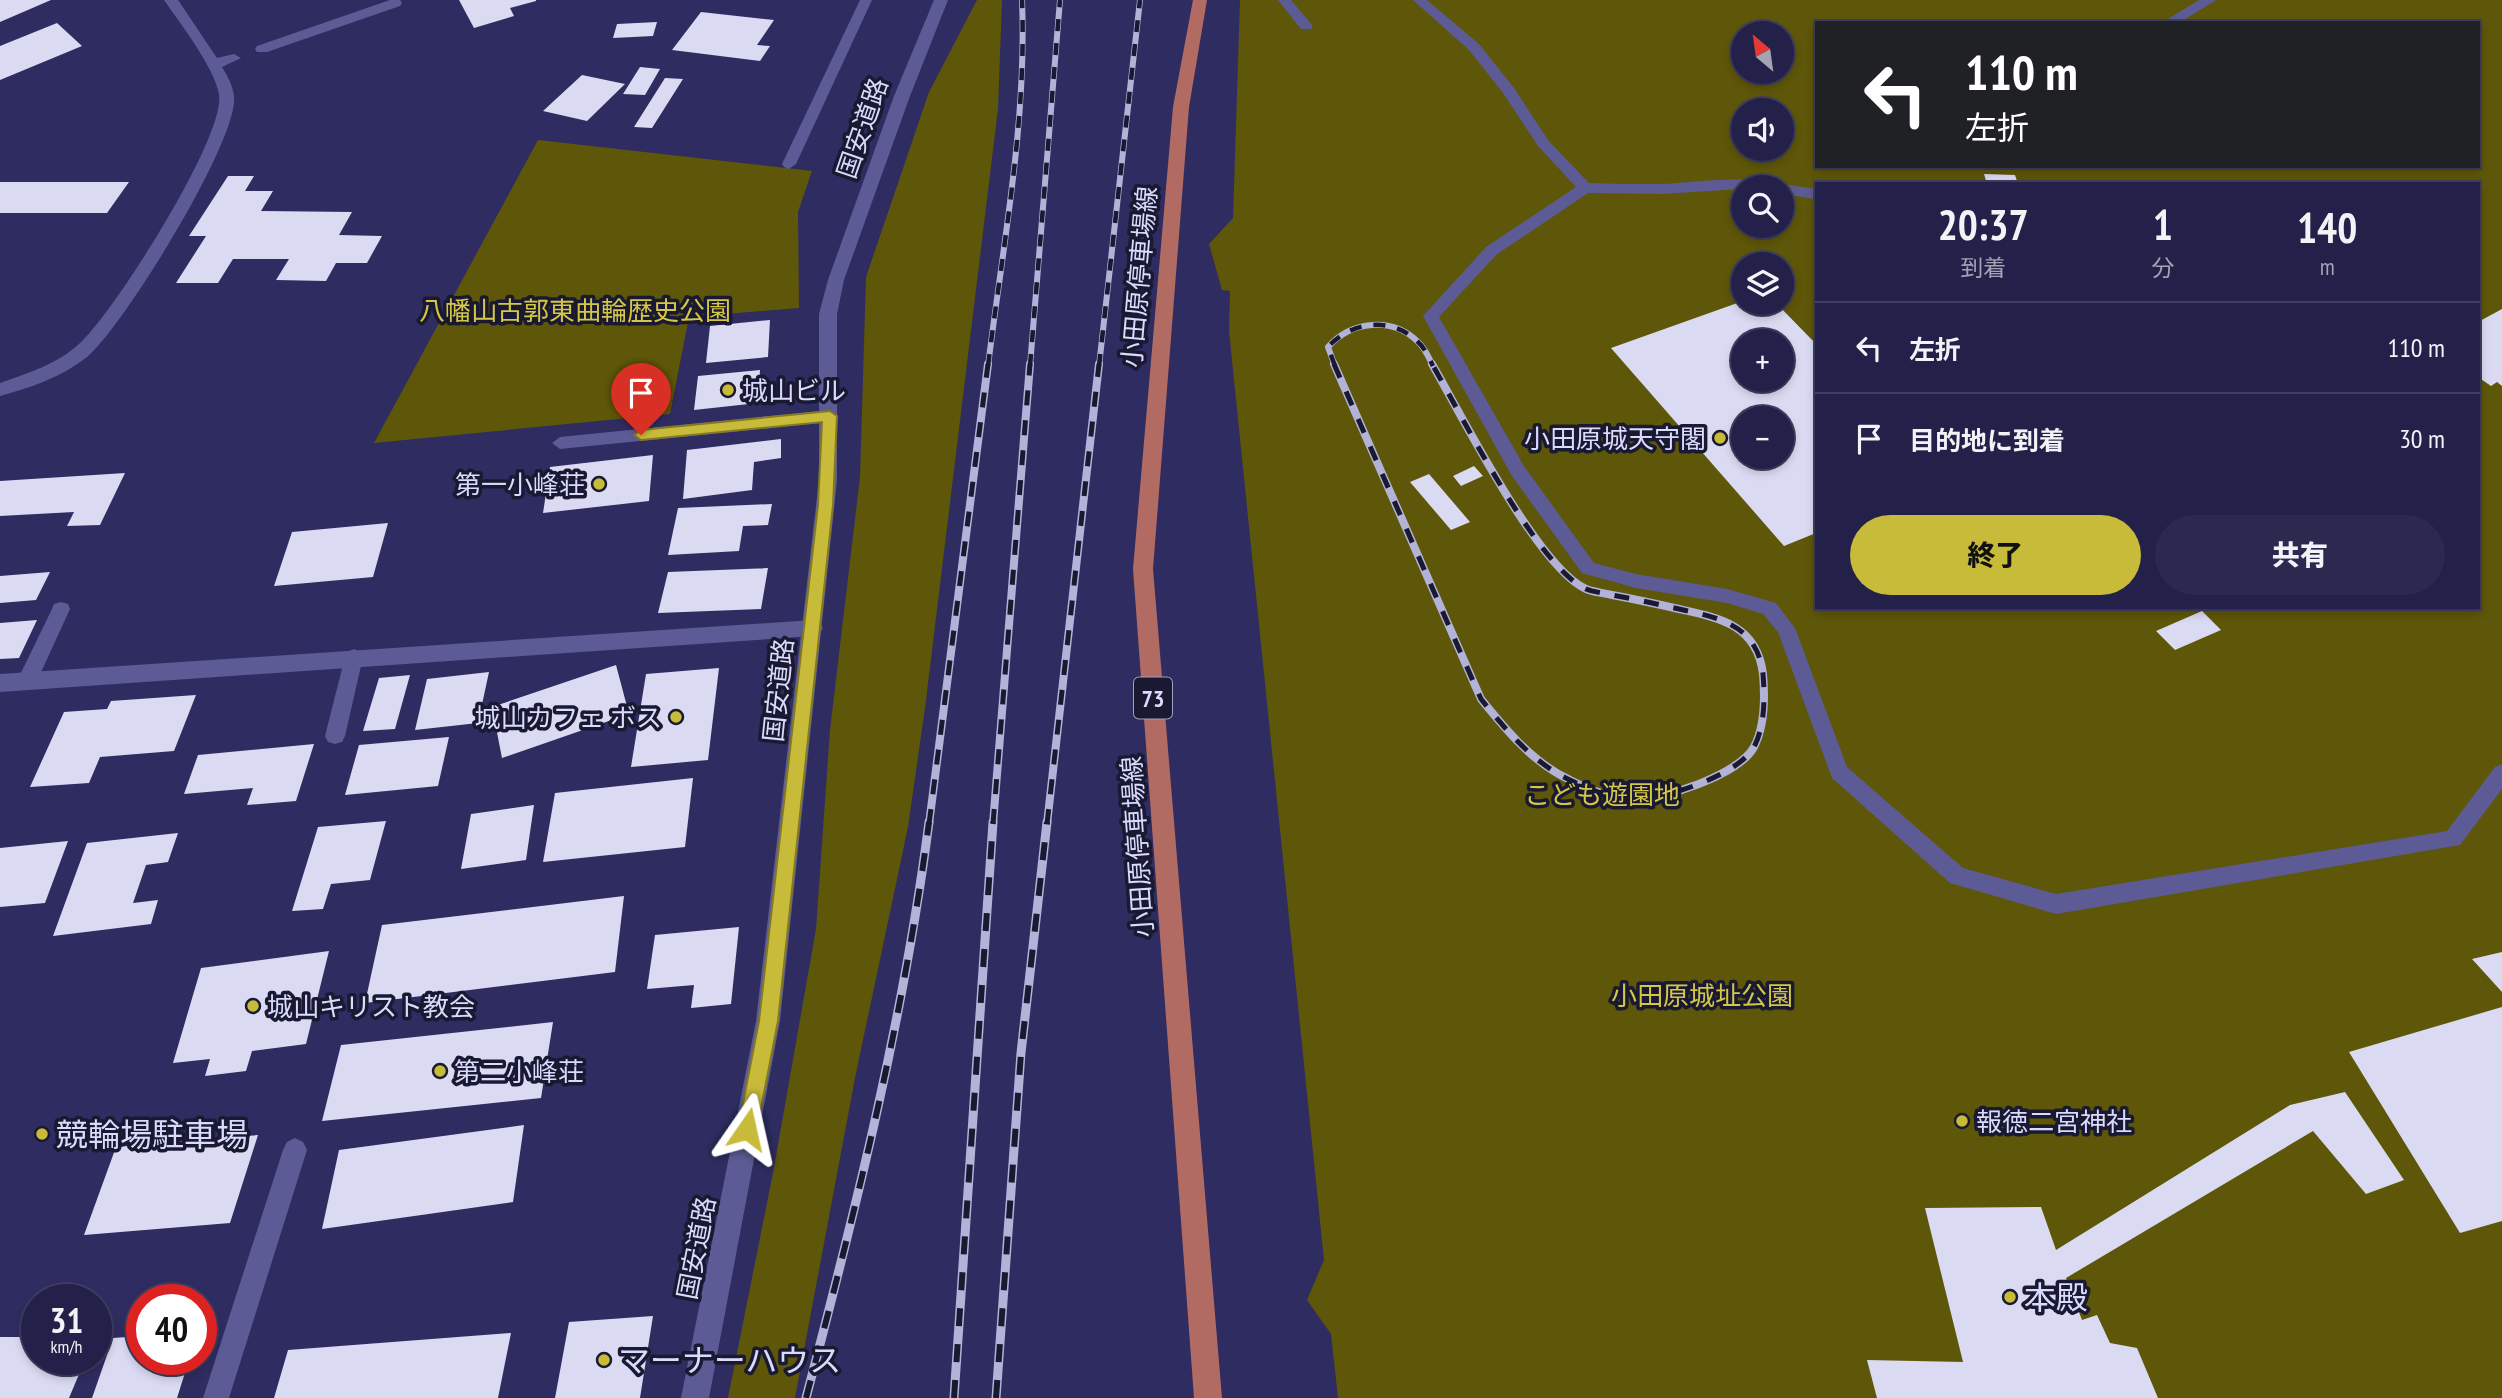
<!DOCTYPE html>
<html lang="ja">
<head>
<meta charset="utf-8">
<style>
  body { margin:0; font-family:"PT Sans Narrow","Noto Sans JP",sans-serif; background:#2b2950; color:#f1f3f6; height:100vh; display:flex; flex-direction:column; font-size:26px; white-space:nowrap }
  * { box-sizing:border-box; margin:0 }
  p { font-size:23px; color:#a3a3b4 }
  .icon { flex:none; width:38px; height:38px; fill:none; stroke:currentColor; stroke-width:2; stroke-linecap:round; stroke-linejoin:round }
  .map { position:relative; flex:1; overflow:hidden }
  .details { position:absolute; left:1815px; top:182px; width:665px; height:427px; display:flex; flex-direction:column; background:#232149; border-radius:0px; box-shadow:0 4px 10px #0003,0 0 0 2px #403e61 }
  .details>* { flex:none }
  .guide { position:absolute; left:1815px; top:21px; width:665px; height:147px; border-radius:0px; box-shadow:0 4px 10px #0003,0 0 0 2px #403e61; background:#202124; color:#fff; overflow:hidden }
  .needle { width:46px; rotate:331deg }
  .fabs { position:absolute; left:1731px; top:21px; display:grid; gap:14px }
  .fabs a { display:grid; place-items:center; width:63px; height:63px; border-radius:50%; background:#232149; box-shadow:0 4px 10px #0003,0 0 0 2px #403e61; font-size:35px }
  .speed { position:absolute; left:21px; top:1284px; display:flex; gap:14px; font-size:35px; font-weight:700; text-align:center }
  .speed>* { display:grid; place-content:center; width:91px; height:91px; border-radius:50%; background:#232149; box-shadow:0 4px 10px #0003,0 0 0 2px #403e61; line-height:1 }
  .speed small { font-size:18px; font-weight:400 }
  .speed .limit { border:10px solid #d22; background:#fff; color:#111 }
  .pin { position:absolute; display:grid; place-items:center; width:60px; height:60px; color:#fff; margin:-72px -30px; border-radius:50% 50% 50% 0; rotate:-45deg; box-shadow:0 0 7px #0007 }
  .pin .icon { rotate:45deg }
  .me { position:absolute; width:77px; margin:-38px; rotate:11deg; stroke-linejoin:round; filter:drop-shadow(0 0 5px #0008) }
  .turn { display:flex; align-items:center; gap:24px; height:147px; padding:0 35px; font-size:32px }
  .turn .icon { width:91px; height:91px; stroke-width:2.5 }
  .turn b { display:block; font-size:49px; line-height:60px }
  .eta { display:flex; justify-content:space-evenly; align-items:center; height:119px; text-align:center }
  .eta b { font-size:42px; font-weight:800; line-height:49px }
  .button { display:flex; gap:14px; margin-top:auto; padding:14px 35px }
  .button a { flex:1; height:80px; border-radius:42px; background:#c9bb3a; color:#111; font-size:28px; font-weight:800; line-height:80px; text-align:center }
  .button a+a { background:#2b2950; color:#f1f3f6 }
  ul { padding:0; list-style:none }
  li { display:flex; align-items:center; gap:21px; height:91px; padding:0 35px; border-top:2px solid #403e61 }
  li div { flex:1 }
  li b { display:block; font-size:26px }
  li em { font-style:normal }
  .map>svg:first-child { display:block }
  .green { fill:#5e5608; fill-rule:evenodd }
  .building { fill:#dadbf2; fill-rule:evenodd }
  .lines { fill:none; stroke-linecap:round; stroke-linejoin:round }
  .service { fill:#5c5b95; fill-rule:evenodd }
  .minor { fill:#5c5b95; fill-rule:evenodd }
  .tertiary { fill:#5c5b95; fill-rule:evenodd }
  .primary { fill:#b26b63; fill-rule:evenodd }
  .rail-far2-casing { stroke:#b3b3d9; stroke-width:6 }
  .rail-far1-casing { stroke:#b3b3d9; stroke-width:8 }
  .rail-casing { stroke:#b3b3d9; stroke-width:9 }
  .rail-far2 { stroke:#191931; stroke-width:4.5; stroke-dasharray:12; stroke-linecap:butt }
  .rail-far1 { stroke:#191931; stroke-width:5; stroke-dasharray:15; stroke-linecap:butt }
  .rail { stroke:#191931; stroke-width:6; stroke-dasharray:18; stroke-linecap:butt }
  .route { fill:#c9bb3a; stroke:#837a26; stroke-width:2 }
  .poi-dot { fill:#c9bb3a; stroke:#191931; stroke-width:2.5 }
  .labels { text-anchor:middle; dominant-baseline:central; stroke-width:7; stroke-linejoin:round; paint-order:stroke }
  .shield { fill:#191931; stroke:#9fa0bf; stroke-width:2 }
  .shield-label { font-size:24px; font-weight:bold; fill:#d9dafc }
  .street-label { font-size:26px; fill:#d9dafc; stroke:#191931 }
  .park-label { font-size:26px; fill:#d5c746; stroke:#191931 }
  .poi-label { font-size:26px; fill:#d9dafc; stroke:#191931; text-anchor:start }
  .near-poi-label { font-size:32px; fill:#d9dafc; stroke:#191931; text-anchor:start }
</style>
</head>
<body>
<div class="map">
<svg width="2502" height="1398" viewBox="0 0 2502 1398">
  <rect width="100%" height="100%" fill="#2f2c61"/>
  <!-- green -->
  <path class="green" d="M977,0H1002L998,109L925,708L908,827L855,1078L795,1398H728L773,1173L816,929L830,730L860,477L866,277L929,92Z
    M1240,0H2502V1398H1338L1331,1334L1307,1300L1324,1260L1229,331L1230,291L1222,290L1209,244L1233,218ZM1816,23H2478V166H1816ZM1743,33H1782V72H1743ZM1743,110H1782V149H1743ZM1816,184H2478V607H1816ZM1743,187H1782V226H1743ZM1743,264H1782V303H1743ZM1743,341H1782V380H1743ZM1743,418H1782V457H1743Z
    M538,140L812,171L798,212L799,308L689,317L670,414L374,443Z"/>
  <!-- building -->
  <path class="building" d="M0,0H51L0,22Z
    M459,0H536V1L510,8L514,16L474,28Z
    M701,12L774,20L757,45L770,46L760,61L672,50Z
    M657,22L653,36L613,38L617,24Z
    M57,23L82,46L0,80V46Z
    M640,67L660,69L645,95L623,94Z
    M582,75L625,84L587,121L543,111Z
    M665,78L683,79L652,128L634,127Z
    M1984,174L2015,175L2018,184H1987Z
    M228,176H254L245,191H273L261,211L352,212L339,235L382,236L367,263H336L326,281L276,280L289,259H233L218,283H176L206,236H189Z
    M0,182H129L107,213H0Z
    M1743,301L1776,303L1816,344V533L1784,546L1611,348ZM1743,341H1782V380H1743ZM1743,418H1782V457H1743Z
    M2502,309V386L2497,382L2491,386L2478,377V322Z
    M770,320L768,357L706,363L710,326Z
    M760,370L758,403L694,410L698,376Z
    M781,439V458L754,462L752,490L683,499L687,450Z
    M653,455L649,501L543,513L550,467Z
    M1474,466L1483,476L1461,486L1453,476Z
    M125,473L100,525L67,526L74,512L0,516V481Z
    M1429,474L1470,522L1451,530L1410,482Z
    M772,504L768,525L743,526L739,551L668,555L678,508Z
    M388,523L373,577L274,586L292,532Z
    M768,568L761,609L658,613L668,572Z
    M50,572L36,600L0,603V576Z
    M2202,611L2221,630L2175,650L2156,631Z
    M37,620L19,658L0,659V623Z
    M616,665L629,714L502,758L492,707Z
    M719,668L708,760L631,767L646,674Z
    M489,672L478,723L415,730L427,679Z
    M410,675L395,729L363,731L379,678Z
    M196,695L174,751L100,757L89,783L30,787L64,712L107,709L111,701Z
    M449,737L438,786L345,795L359,745Z
    M314,744L296,801L247,805L253,788L184,794L198,755Z
    M693,778L685,847L543,862L555,793Z
    M534,805L526,860L461,869L471,814Z
    M386,821L370,880L331,884L323,909L292,911L318,827Z
    M178,833L168,862L146,865L133,903L158,900L151,924L53,936L87,843Z
    M68,841L45,903L0,907V848Z
    M624,896L615,972L365,1003L382,925Z
    M739,927L731,1004L691,1008L694,985L647,989L655,935Z
    M329,951L306,1044L252,1051L246,1071L205,1076L210,1059L173,1063L201,968Z
    M2502,952V992L2472,959Z
    M2502,1007V1221L2460,1233L2349,1052Z
    M553,1022L541,1098L322,1121L341,1045Z
    M2345,1092L2404,1180L2366,1194L2313,1131L2066,1278L2082,1320L2097,1315L2110,1343L2137,1348L2158,1398H1877L1867,1360L1963,1362L1925,1208L2041,1207L2056,1250L2290,1105Z
    M524,1125L513,1202L322,1229L339,1150Z
    M258,1135L230,1223L84,1235L116,1147Z
    M653,1316L640,1398H555L569,1322Z
    M511,1333L498,1398H274L288,1350Z
    M142,1336V1360H189L177,1398H92L113,1338Z
    M0,1337H37V1360H85L69,1398H0Z"/>
  <g class="lines">
    <!-- service -->
    <path class="service" d="M860,0H872L796,164L789,169L784,167L782,164Z
      M1278,0H1291L1313,26L1311,29H1301Z
      M1413,0H1427L1479,44L1514,88L1548,140L1589,183C1613,184 1636,184 1660,184C1683,184 1758,172 1772,187L1663,194L1588,193L1496,255L1439,317L1524,466L1594,563L1636,574L1727,589L1776,603L1795,628L1847,767L1963,868L2056,894L2447,831L2495,767L2502,764V789L2460,845L2056,914L1957,885L1950,883L1832,778L1778,632L1763,614L1727,603L1636,588L1582,573L1512,476L1423,316L1486,247L1576,187L1538,146L1503,93L1469,50Z
      M1782,184L1816,189V199L1782,194V187H1776Z
      M830,410L838,416L830,422L560,449L552,443L560,437Z
      M61,602L68,604L70,609L37,681L34,687L27,689L20,687L17,681L52,609L54,604Z
      M354,649L361,652L363,657L345,736L342,742L335,744L328,742L325,736L345,657L347,652Z
      M295,1138L303,1142L307,1150L229,1398H203L283,1150L287,1142Z"/>
    <!-- minor -->
    <path class="minor" d="M164,0H178L217,58L234,54L241,58L222,67C227,75 233,86 234,96C239,140 123,327 87,357C62,377 30,388 0,396V383C28,373 58,364 80,343C114,312 225,138 219,95C216,70 180,23 164,0Z
      M390,0H400L402,3L400,6L267,52H257L255,49L257,46Z
      M2199,0H2216L2179,23H2161Z
      M813,620L820,622L823,628L820,634L813,636L0,692V674Z"/>
    <!-- tertiary -->
    <path class="tertiary" d="M934,0H948L910,96L844,280L837,314V480L780,1021L709,1398H681L756,1021L819,480V314L828,280L894,96Z"/>
    <!-- primary -->
    <path class="primary" d="M1193,0H1207L1189,107L1153,569L1222,1398H1194L1133,569L1173,107Z"/>
    <defs>
      <path id="rail-far2" d="M988,366C1003,244 1027,122 1022,0
        M1030,366L1060,0
        M1099,366L1140,0
        M1335,366L1328,347C1351,321 1392,316 1418,342C1425,348 1429,358 1433,366"/>
      <path id="rail-far1" d="M1334,364L1481,699C1506,730 1533,763 1570,780C1588,789 1611,798 1631,799C1661,801 1739,775 1754,747C1765,726 1765,697 1763,674C1757,625 1720,618 1679,609C1657,604 1634,599 1612,595C1604,593 1593,592 1586,589C1538,568 1461,414 1432,364
        M929,824L988,364
        M993,824L1030,364
        M1047,824L1099,364"/>
      <path id="rail" d="M806,1398C856,1208 904,1017 929,822
        M954,1398L993,822
        M996,1398L1021,1053L1047,822"/>
    </defs>
    <!-- rail-far2 casing -->
    <use href="#rail-far2" class="rail-far2-casing"/>
    <!-- rail-far1 casing -->
    <use href="#rail-far1" class="rail-far1-casing"/>
    <!-- rail casing -->
    <use href="#rail" class="rail-casing"/>
    <!-- rail-far2 -->
    <use href="#rail-far2" class="rail-far2"/>
    <!-- rail-far1 -->
    <use href="#rail-far1" class="rail-far1"/>
    <!-- rail -->
    <use href="#rail" class="rail"/>
  </g>
  <!-- route -->
  <path class="route" d="M830,411L837,416L833,505L778,1021L757,1129L754,1135L747,1138L741,1135L738,1129L759,1021L818,505L822,422L641,440L634,435L641,430Z"/>
  <!-- markers -->
  <g class="poi-dot">
    <circle cx="728" cy="390" r="7"/>
    <circle cx="1720" cy="438" r="7"/>
    <circle cx="599" cy="484" r="7"/>
    <circle cx="676" cy="717" r="7"/>
    <circle cx="253" cy="1006" r="7"/>
    <circle cx="440" cy="1071" r="7"/>
    <circle cx="1962" cy="1121" r="7"/>
    <circle cx="42" cy="1134" r="7"/>
    <circle cx="2010" cy="1297" r="7"/>
    <circle cx="604" cy="1360" r="7"/>
  </g>
  <g class="labels">
    <!-- shield labels -->
    <rect class="shield" x="1134" y="677.5" width="38" height="41" rx="5"/>
    <g class="shield-label">
      <text x="1153" y="698">73</text>
    </g>
    <!-- street labels -->
    <g class="street-label">
      <text transform="translate(862 128) rotate(-71)">国安道路</text>
      <text transform="translate(1139 277) rotate(-85)">小田原停車場線</text>
      <text transform="translate(778 690) rotate(-84)">国安道路</text>
      <text transform="translate(1137 847) rotate(-94)">小田原停車場線</text>
      <text transform="translate(696 1248) rotate(-79)">国安道路</text>
    </g>
    <!-- park labels -->
    <g class="park-label">
      <text x="575" y="310">八幡山古郭東曲輪歴史公園</text>
      <text x="1602" y="794">こども遊園地</text>
      <text x="1702" y="995">小田原城址公園</text>
    </g>
    <!-- poi labels -->
    <g class="poi-label">
      <text x="742" y="390">城山ビル</text>
      <text x="1706" y="438" text-anchor="end">小田原城天守閣</text>
      <text x="585" y="484" text-anchor="end">第一小峰荘</text>
      <text x="662" y="717" text-anchor="end">城山カフェ ボス</text>
      <text x="267" y="1006">城山キリスト教会</text>
      <text x="454" y="1071">第二小峰荘</text>
      <text x="1976" y="1121">報徳二宮神社</text>
    </g>
    <!-- near-poi labels -->
    <g class="near-poi-label">
      <text x="56" y="1134">競輪場駐車場</text>
      <text x="2024" y="1297">本殿</text>
      <text x="618" y="1360">マーナーハウス</text>
    </g>
  </g>
</svg>
<div class="fabs">
<a><svg class="needle" viewBox="-14 -14 28 28"><path d="M0-13l5 13h-10z" fill="#e53935"/><path d="M0 13l5-13h-10z" fill="#a3a3b4"/></svg></a>
<a><svg class="icon" aria-label="sound" viewBox="0 0 24 24"><path d="M4 9h4l5-4v14l-5-4H4zM17 9q2 3 0 6"/></svg></a>
<a><svg class="icon" aria-label="search" viewBox="0 0 24 24"><circle cx="10" cy="10" r="6"/><path d="M15 15l6 6"/></svg></a>
<a><svg class="icon" aria-label="layers" viewBox="0 0 24 24"><path d="M12 4l9 5-9 5-9-5zM3 14l9 5 9-5"/></svg></a>
<a>+</a>
<a>−</a>
</div>
<div class="speed"><div>31<small>km/h</small></div><div class="limit">40</div></div>
<div class="pin" style="left:641px;top:435px;background:#d93025"><svg class="icon" aria-label="arrive" viewBox="0 0 24 24"><path d="M6 21V4h12l-3 4 3 4H6"/></svg></div>
<svg class="me" style="left:747px;top:1129px" viewBox="-20 -20 40 40"><path d="M0-17L14 15 0 8-14 15z" fill="#c9bb3a" stroke="#fff" stroke-width="4"/></svg>
<div class="guide">
<div class="turn"><svg class="icon" aria-label="left" viewBox="0 0 24 24"><path d="M17 20v-9H6M10 6l-5 5 5 5"/></svg><div><b>110 m</b>左折</div></div>
</div>
<section class="details">
<div class="eta">
<div><b>20:37</b><p>到着</p></div>
<div><b>1</b><p>分</p></div>
<div><b>140</b><p>m</p></div>
</div>
<ul>
<li><svg class="icon" aria-label="left" viewBox="0 0 24 24"><path d="M17 20v-9H6M10 6l-5 5 5 5"/></svg><div><b>左折</b></div><em>110 m</em></li>
<li><svg class="icon" aria-label="arrive" viewBox="0 0 24 24"><path d="M6 21V4h12l-3 4 3 4H6"/></svg><div><b>目的地に到着</b></div><em>30 m</em></li>
</ul>
<div class="button"><a>終了</a><a>共有</a></div>
</section>
</div>
</body>
</html>
